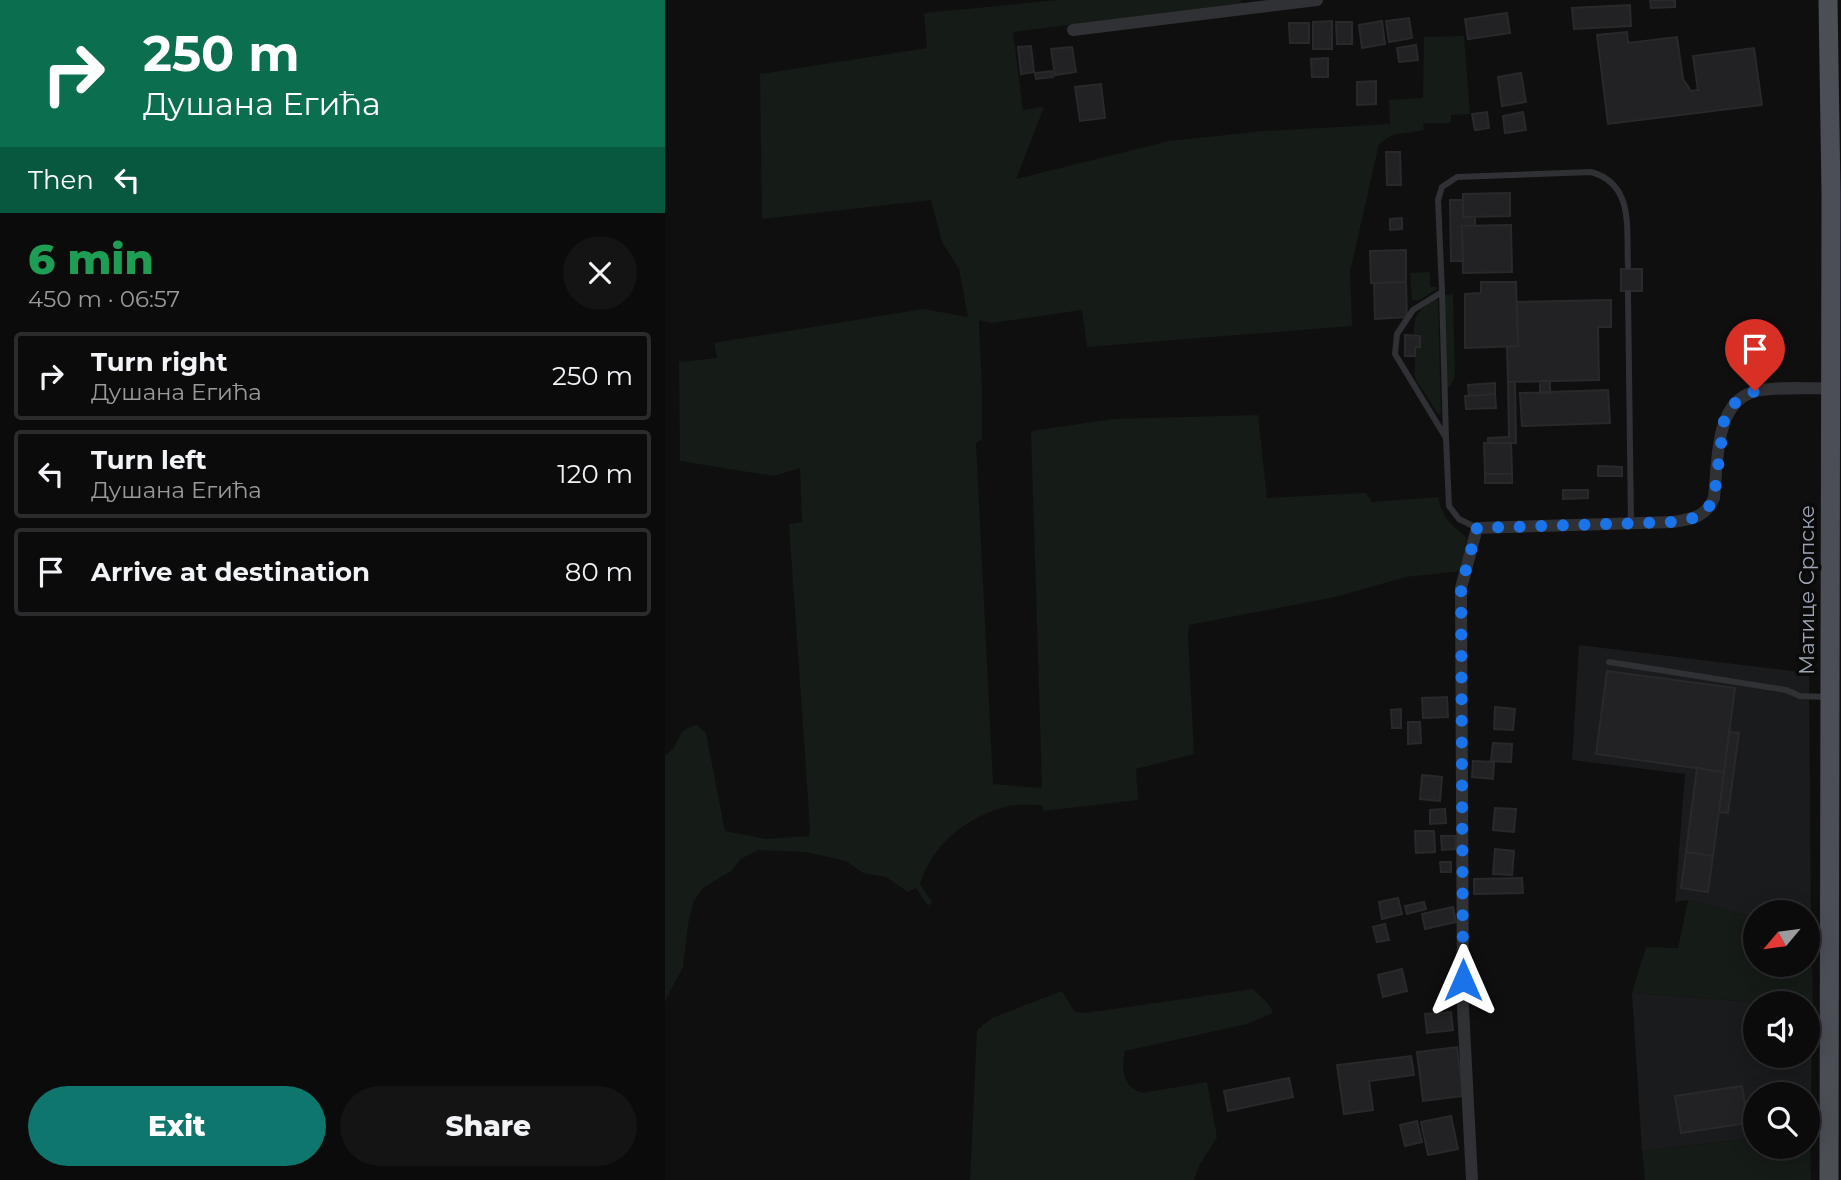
<!DOCTYPE html>
<html lang="en">
<head>
<meta charset="utf-8">
<style>
  body { margin:0; font-family:Montserrat,sans-serif; background:#141415; color:#f1f3f6; height:100vh; display:flex; flex-direction:column; font-size:26px; white-space:nowrap }
  * { box-sizing:border-box; margin:0 }
  p { font-size:23px; color:#9a9b9d }
  .icon { flex:none; width:38px; height:38px; fill:none; stroke:currentColor; stroke-width:2; stroke-linecap:round; stroke-linejoin:round }
  .map { position:relative; flex:1; overflow:hidden }
  .panel { display:flex; flex-direction:column; background:#0b0b0c; width:665px }
  .panel>* { flex:none }
  .guide { background:#0b6e4f; color:#fff; overflow:hidden }
  .needle { width:46px; rotate:241deg }
  .fabs { position:absolute; left:1078px; top:900px; display:grid; gap:14px }
  .fabs a { display:grid; place-items:center; width:77px; height:77px; border-radius:50%; background:#0b0b0c; box-shadow:0 4px 18px #0003,0 0 0 2px #2b2b2d; font-size:35px }
  .pin { position:absolute; display:grid; place-items:center; width:60px; height:60px; color:#fff; margin:-72px -30px; border-radius:50% 50% 50% 0; rotate:-45deg; box-shadow:0 0 7px #0007 }
  .pin .icon { rotate:45deg }
  .me { position:absolute; width:77px; margin:-38px; rotate:0deg; stroke-linejoin:round; filter:drop-shadow(0 0 5px #0008) }
  .turn { display:flex; align-items:center; gap:24px; height:147px; padding:0 28px; font-size:32px }
  .turn .icon { width:91px; height:91px; stroke-width:2.5 }
  .turn b { display:block; font-size:49px; line-height:60px }
  .then { display:flex; align-items:center; height:66px; padding:0 28px; background:#0003; gap:14px; font-size:26px }
  .round { display:grid; place-items:center; flex:none; width:74px; height:74px; border-radius:37px; background:#141415 }
  .summary { display:flex; align-items:center; justify-content:space-between; height:119px; padding:0 28px }
  h1 { font-size:42px; font-weight:800; line-height:52px; color:#1e9e55 }
  .action { display:flex; gap:14px; margin-top:auto; padding:14px 28px }
  .action a { flex:1; height:80px; border-radius:42px; background:#0f766e; color:#fff; font-size:28px; font-weight:800; line-height:80px; text-align:center }
  .action a+a { background:#141415; color:#f1f3f6 }
  ul { padding:0; list-style:none }
  li { display:flex; align-items:center; gap:21px; height:88px; margin:0 14px 10px; padding:0 14px; border:4px solid #2b2b2d; border-radius:7px }
  li div { flex:1 }
  li b { display:block; font-size:26px }
  li em { font-style:normal }
  main { display:flex; flex:1; min-height:0 }
  .map>svg:first-child { display:block }
  .built { fill:#1a1b1d }
  .green { fill:#151b16 }
  .building { fill:#222224; stroke:#29292c; stroke-width:2 }
  .lines { fill:none; stroke-linecap:round; stroke-linejoin:round }
  .lane { stroke:#303135; stroke-width:6 }
  .street { stroke:#303135; stroke-width:12 }
  .primary { stroke:#4b4e55; stroke-width:19 }
  .route { stroke:#1a73e8; stroke-width:12; stroke-dasharray:0 21.6 }
  .labels { text-anchor:middle; dominant-baseline:central; stroke-width:7; stroke-linejoin:round; paint-order:stroke }
  .street-label { font-size:21px; fill:#9ea5b3; stroke:#0a0a0b }
</style>
</head>
<body>
<main>
<section class="panel">
<div class="guide">
<div class="turn"><svg class="icon" aria-label="right" viewBox="0 0 24 24"><path d="M7 20v-9h11M14 6l5 5-5 5"/></svg><div><b>250 m</b>Душана Егића</div></div>
<div class="then">Then<svg class="icon" aria-label="left" viewBox="0 0 24 24"><path d="M17 20v-9H6M10 6l-5 5 5 5"/></svg></div>
</div>
<div class="summary"><div><h1>6 min</h1><p>450 m · 06:57</p></div><a class="round"><svg class="icon" aria-label="close" viewBox="0 0 24 24"><path d="M6 6l12 12M18 6L6 18"/></svg></a></div>
<ul>
<li><svg class="icon" aria-label="right" viewBox="0 0 24 24"><path d="M7 20v-9h11M14 6l5 5-5 5"/></svg><div><b>Turn right</b><p>Душана Егића</p></div><em>250 m</em></li>
<li><svg class="icon" aria-label="left" viewBox="0 0 24 24"><path d="M17 20v-9H6M10 6l-5 5 5 5"/></svg><div><b>Turn left</b><p>Душана Егића</p></div><em>120 m</em></li>
<li><svg class="icon" aria-label="arrive" viewBox="0 0 24 24"><path d="M6 21V4h12l-3 4 3 4H6"/></svg><div><b>Arrive at destination</b></div><em>80 m</em></li>
</ul>
<div class="action"><a>Exit</a><a>Share</a></div>
</section>
<div class="map">
<svg width="1176" height="1180" viewBox="0 0 1176 1180">
  <rect width="100%" height="100%" fill="#0f0f10"/>
  <!-- built -->
  <path class="built" d="M914,645L1144,673L1146,935L1143,934V912H1090V918L1023,900L1010,902L1020,774L907,760Z
    M967,993L1102,1003H1090V1055H1143V1006H1148L1145,1131H1143V1094H1090V1138L977,1151Z"/>
  <!-- green -->
  <path class="green" d="M393,0H576L577,3L348,32L358,110L379,107L351,179L504,141L599,131L725,124L724,100L758,98L759,37L799,36L805,114L786,115V123H758L759,130L727,135L714,144L685,272L687,326L422,347L417,310L326,323L314,320L317,386V439L311,443L328,784L377,788L366,431L448,419L593,415L602,498L701,493L707,502L773,497C778,521 786,523 802,538L796,571L741,577L670,597L524,625L523,637L529,754L471,769L473,800L378,811L377,805C366,805 354,804 343,806C302,817 268,843 255,884L267,902L263,906L251,888L243,892L221,877L198,873L181,861L141,852L93,850L76,859L66,871L38,888L29,901L23,924L18,967L0,1001V755C19,745 7,731 32,725L41,733L60,831L101,839L144,836L145,828L124,524L137,522L135,468L109,476L15,461L14,362L52,358L49,343L258,309L303,317L294,269L277,242L266,200L97,219L95,74L262,48L259,13Z
    M765,272V287H772V289L753,301L747,300L745,273Z
    M788,294L790,377L784,388L782,386L779,295Z
    M770,299H773L776,415L772,413L750,378V347L755,346V336H749C749,312 753,312 770,299Z
    M1023,900L1090,918V964H1143V934L1146,935L1148,1006H1143V1003H1102L967,993L981,947L1013,948Z
    M588,989L605,1006L608,1013L582,1024L460,1051C456,1069 458,1087 477,1093L542,1082L552,1137L534,1166L529,1180H305L312,1030L327,1018L397,991L410,1012L421,1013Z
    M1143,1131H1145L1146,1180H980L977,1151L1090,1138V1146H1143Z"/>
  <!-- building -->
  <path class="building" d="M985,0H1010V7L986,8Z
    M965,5L966,26L909,29L907,8Z
    M842,13L845,33L803,39L800,19Z
    M744,18L747,38L724,42L721,21Z
    M667,21V49H648V22Z
    M717,21L720,44L697,48L694,25Z
    M671,22H687V44H672Z
    M624,23H644V43H625Z
    M962,32L963,43L1012,37L1018,79L1026,91L1033,90L1028,56L1089,48L1097,105L943,124L932,35Z
    M751,45L753,60L734,62L732,48Z
    M366,46L369,72L356,74L353,47Z
    M407,47L411,72L390,75L386,49Z
    M663,58V77H647L646,59Z
    M387,71L388,77L371,79L370,73Z
    M856,73L861,102L837,106L833,77Z
    M711,81V104L692,105V82Z
    M436,84L440,118L415,121L410,87Z
    M822,112L824,128L810,130L807,114Z
    M858,112L861,130L840,133L838,116Z
    M721,152H735L736,185H722Z
    M845,193V216L798,217V194Z
    M785,200H798V217H810V226H797L798,261H786Z
    M737,218V229L725,230V219Z
    M846,225L847,272L798,273L797,226Z
    M741,250V282L706,283L705,251Z
    M956,269H977V291H956Z
    M741,282L742,317L710,319L709,283Z
    M816,282H851L853,346L800,348V294L816,293Z
    M946,300V327H933L934,380L843,382L842,347L853,346L852,302Z
    M740,335L755,336V347H750V356H740Z
    M875,381H885V393H875Z
    M843,382H850L851,443H823V438L844,437Z
    M830,383V394L804,396L803,385Z
    M943,390L945,423L857,426L855,393Z
    M830,394L831,408L801,409L800,396Z
    M819,443H846L847,474H820Z
    M933,466L957,467V476H933Z
    M820,474H847V483H820Z
    M898,490H923V498L898,499Z
    M942,671L1070,688L1059,772L931,754Z
    M782,697L783,717L758,718L757,698Z
    M830,707L850,709L848,730L829,729Z
    M736,709V728H727L726,710Z
    M743,722H755L756,743L743,744Z
    M1064,732L1074,733L1063,813L1054,812Z
    M828,743L847,744L846,762L826,761Z
    M808,761L829,762L828,779L807,777Z
    M1032,768L1059,772L1048,856L1021,852Z
    M757,775L777,777L775,801L755,799Z
    M830,808L851,809L849,832L828,830Z
    M780,809L781,823L765,824V810Z
    M750,831H769L770,852L751,853Z
    M776,836H790L791,849L777,850Z
    M830,849L849,851L847,875L828,874Z
    M1021,852L1048,856L1043,892L1016,888Z
    M775,862H786V872H776Z
    M857,878L858,893L809,894V879Z
    M733,898L737,914L717,919L714,902Z
    M759,902L761,909L742,914L740,906Z
    M788,907L791,922L760,929L757,914Z
    M720,924L724,940L712,942L708,927Z
    M737,969L742,991L718,997L713,975Z
    M786,1012L788,1030L762,1033L760,1014Z
    M792,1047L798,1096L758,1101L752,1052Z
    M746,1056L749,1075L704,1081L708,1110L679,1114L672,1065Z
    M624,1078L628,1097L563,1111L559,1091Z
    M1077,1086L1083,1123L1016,1133L1010,1096Z
    M786,1116L793,1149L763,1155L756,1122Z
    M752,1121L757,1142L740,1146L735,1125Z"/>
  <g class="lines">
    <!-- lane -->
    <path class="lane" d="M777,292L773,200L777,187L792,177L926,172C970,184 961,230 963,266
      M963,293L966,524
      M781,438L777,292L748,310L732,334L730,354L781,438L784,506L794,519L812,528
      M944,662L1121,690L1135,696L1162,697"/>
    <!-- street -->
    <path class="street" d="M408,30L652,0
      M807,1180L798,1008L796,588L812,528L1008,522C1028,519 1040,517 1049,498C1053,464 1049,404 1088,392C1106,386 1144,389 1164,388"/>
    <!-- primary -->
    <path class="primary" d="M1163,0L1166,193L1164,1180"/>
  </g>
  <g class="lines">
    <!-- route -->
    <path class="route" d="M798,980L796,588L812,528L1008,522C1028,519 1040,517 1049,498L1059,421L1070,403L1090,391"/>
  </g>
  <g class="labels">
    <!-- street labels -->
    <g class="street-label">
      <text transform="translate(1141 590) rotate(-90)">Матице Српске</text>
    </g>
  </g>
</svg>
<div class="fabs">
<a><svg class="needle" viewBox="-14 -14 28 28"><path d="M0-13l5 13h-10z" fill="#e53935"/><path d="M0 13l5-13h-10z" fill="#9a9b9d"/></svg></a>
<a><svg class="icon" aria-label="sound" viewBox="0 0 24 24"><path d="M4 9h4l5-4v14l-5-4H4zM17 9q2 3 0 6"/></svg></a>
<a><svg class="icon" aria-label="search" viewBox="0 0 24 24"><circle cx="10" cy="10" r="6"/><path d="M15 15l6 6"/></svg></a>
</div>
<div class="pin" style="left:1090px;top:391px;background:#d93025"><svg class="icon" aria-label="arrive" viewBox="0 0 24 24"><path d="M6 21V4h12l-3 4 3 4H6"/></svg></div>
<svg class="me" style="left:798px;top:980px" viewBox="-20 -20 40 40"><path d="M0-17L14 15 0 8-14 15z" fill="#1a73e8" stroke="#fff" stroke-width="4"/></svg>
</div>
</main>
</body>
</html>
